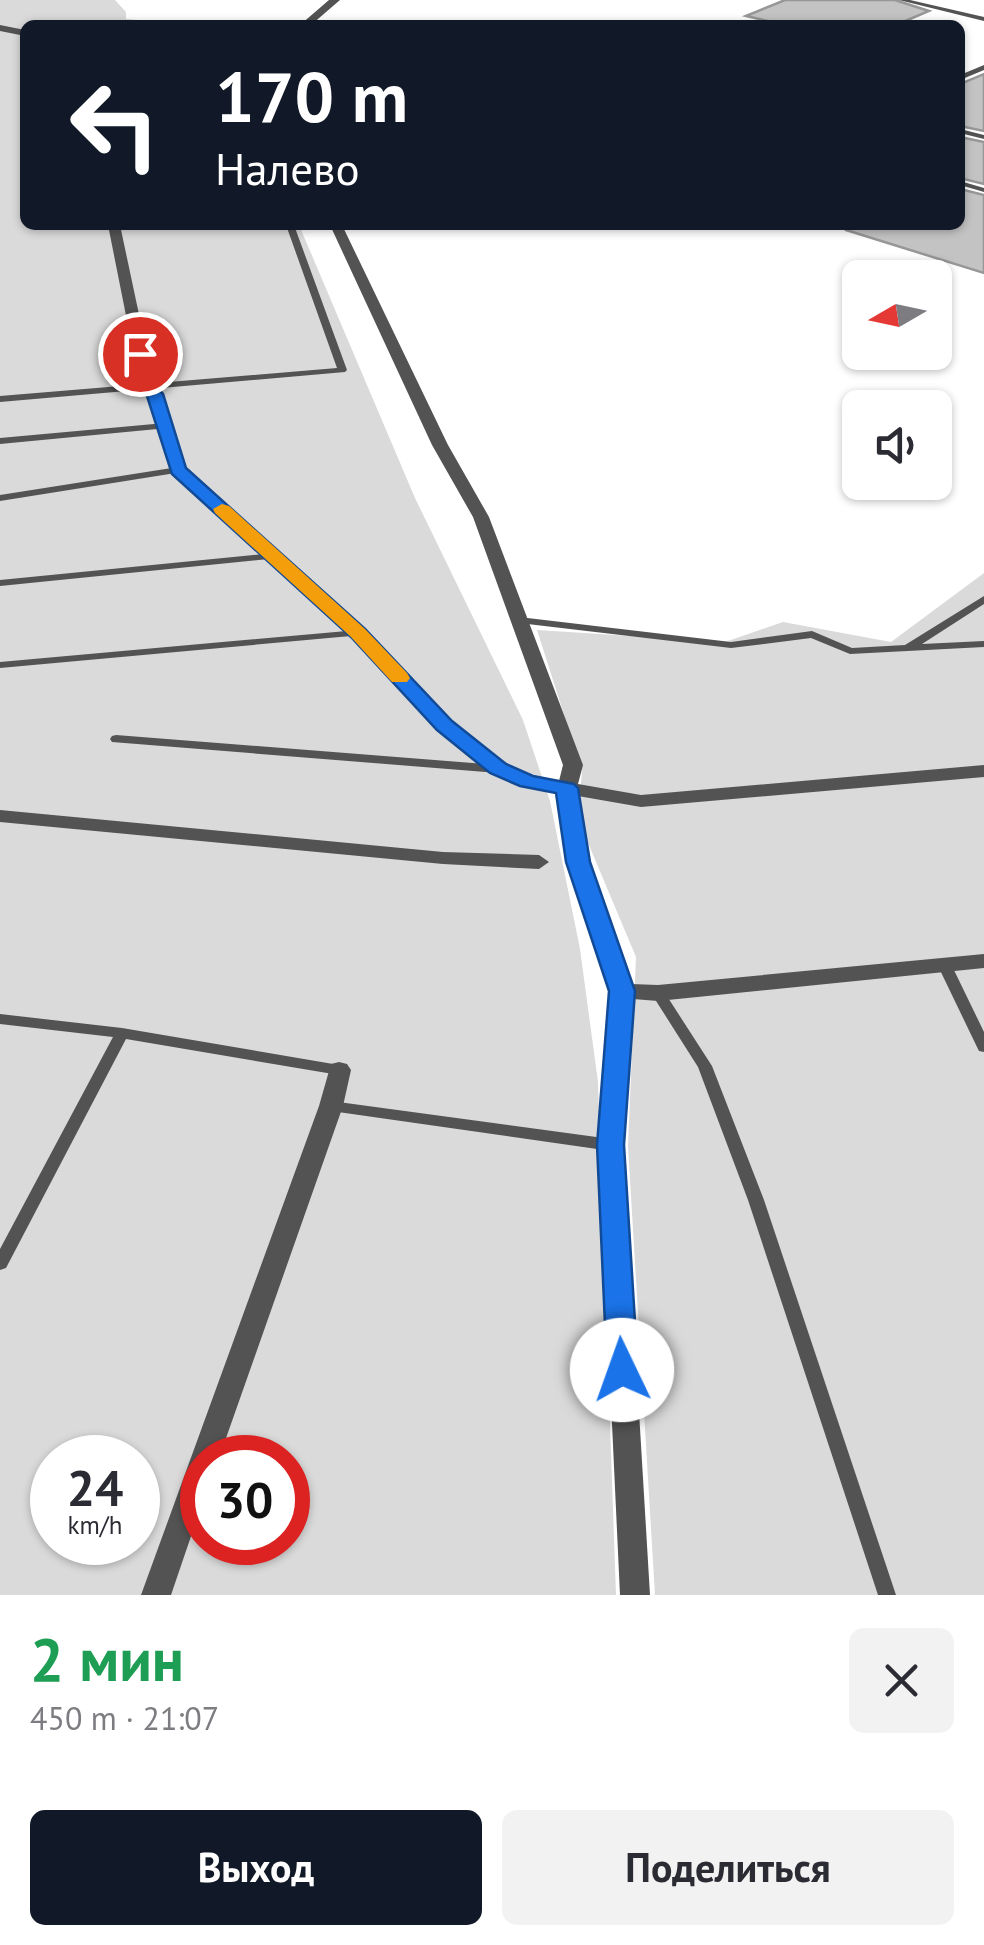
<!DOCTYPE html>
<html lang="ru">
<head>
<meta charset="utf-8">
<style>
  body { margin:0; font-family:"PT Sans",sans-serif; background:#f2f2f3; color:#2b2b33; height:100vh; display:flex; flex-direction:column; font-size:38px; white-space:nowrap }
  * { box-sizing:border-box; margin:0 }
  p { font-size:32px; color:#7c7c81 }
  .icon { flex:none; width:55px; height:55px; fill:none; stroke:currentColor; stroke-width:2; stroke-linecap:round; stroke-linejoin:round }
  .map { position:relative; height:1595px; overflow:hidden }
  .details { display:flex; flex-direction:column; background:#fff; flex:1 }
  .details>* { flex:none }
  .hud { position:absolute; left:20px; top:20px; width:945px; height:210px; border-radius:15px; box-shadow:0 2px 8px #0004; background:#111827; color:#fff; overflow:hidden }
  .needle { width:65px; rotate:261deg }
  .fabs { position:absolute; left:842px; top:260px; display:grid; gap:20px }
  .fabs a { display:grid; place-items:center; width:110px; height:110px; border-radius:15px; background:#fff; box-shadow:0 2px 8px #0004; font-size:50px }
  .speed { position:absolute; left:30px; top:1435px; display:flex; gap:20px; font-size:50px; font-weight:700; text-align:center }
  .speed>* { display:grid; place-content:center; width:130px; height:130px; border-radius:50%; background:#fff; box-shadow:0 2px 8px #0004; line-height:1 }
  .speed small { font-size:25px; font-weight:400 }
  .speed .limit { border:15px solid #d22; background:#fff; color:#111 }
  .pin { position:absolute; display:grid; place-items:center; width:85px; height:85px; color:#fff; margin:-42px; border:5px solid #fff; border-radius:50%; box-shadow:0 2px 10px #0007 }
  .me { position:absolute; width:110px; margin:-55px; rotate:357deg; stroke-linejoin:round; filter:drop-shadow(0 0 8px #0008) }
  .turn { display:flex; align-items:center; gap:35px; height:210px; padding:0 30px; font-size:45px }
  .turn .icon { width:130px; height:130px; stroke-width:2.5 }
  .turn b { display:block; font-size:70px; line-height:85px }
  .round { display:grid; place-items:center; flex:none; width:105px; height:105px; border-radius:15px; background:#f2f2f3 }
  .headline { display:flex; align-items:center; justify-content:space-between; height:170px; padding:0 30px }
  h1 { font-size:60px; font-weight:600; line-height:75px; color:#1e9e55 }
  .primary-button { display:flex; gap:20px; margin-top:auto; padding:20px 30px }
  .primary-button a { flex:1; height:115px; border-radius:15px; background:#111827; color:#fff; font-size:40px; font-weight:600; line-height:115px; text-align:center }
  .primary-button a+a { background:#f2f2f3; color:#2b2b33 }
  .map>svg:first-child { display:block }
  .green { fill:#dadada; fill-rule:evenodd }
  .building { fill:#c3c3c3; stroke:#979797; stroke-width:2.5 }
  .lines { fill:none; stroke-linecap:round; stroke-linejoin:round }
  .lane { fill:#535353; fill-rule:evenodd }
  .street { fill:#535353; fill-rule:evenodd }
  .route { fill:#1a73e8; stroke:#114b97; stroke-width:2.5 }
  .slow { fill:#f59e0b }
</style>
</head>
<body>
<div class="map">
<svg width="984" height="1595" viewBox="0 0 984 1595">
  <rect width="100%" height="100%" fill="#fff"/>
  <!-- green -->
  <path class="green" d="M0,0H115L126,12V19L205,25H25V225H299L415,498L523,720L550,801L580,949L598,1082L616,1595H0ZM52,1458H138V1542H52ZM202,1458H288V1542H202Z
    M984,573V1595H655L628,1146L636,957L578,819L582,771L537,630L725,642L783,622L891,642Z"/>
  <!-- building -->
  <path class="building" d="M785,0H895L929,11L896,25H785L746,16Z
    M984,74V131L960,126V84Z
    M960,137L984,142V184L960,178Z
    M960,189L984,195V273L846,230V225H960Z"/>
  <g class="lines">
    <!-- lane -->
    <path class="lane" d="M899,0H910L984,17V21Z
      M984,65V70L960,80V75Z
      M960,129L984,135V139L960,133Z
      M960,181L984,188V192L960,185Z
      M286,225H294L347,370L345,372L0,402V396L337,368Z
      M165,423L168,424V428L0,444V438Z
      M178,467L183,470L182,472L0,501V495Z
      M274,553L278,554V558L0,586V580Z
      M984,596V604L922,644L984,641V647L850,654L811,638L731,648L519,623L513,620L519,617L731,642L812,631L852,648L905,645Z
      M358,630L364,633L362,635L0,668V662Z
      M116,735L498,765L504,769L498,773L112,742L110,739L112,736Z
      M945,961L950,963L952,966L984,1032V1052L979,1051L977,1047L938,966L940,963Z
      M658,988L663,990L712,1066L764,1200L896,1595H878L748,1200L698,1067L651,993L653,990Z
      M0,1014L122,1028L339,1065L344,1066L346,1070L344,1074L339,1075L126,1039L6,1268L0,1270V1249L113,1037L0,1024Z
      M331,1101L611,1139L616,1141L619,1145L616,1149L611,1151L331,1111L326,1110L324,1106L326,1102Z"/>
    <!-- street -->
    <path class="street" d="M329,0H340L311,25H300Z
      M0,25L25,30V36L0,31Z
      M108,225H120L154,385L162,395L185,468L364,629L452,721L505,765L532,776L559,781L563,765L473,517L432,445L330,225H342L448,445L489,517L583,765L578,784L641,795L984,765V777L641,807L578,796L588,862L631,984L658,985L984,954V968L658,1001L633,999L623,1145L650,1595H620L599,1145L611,991L568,862L558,792L520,785L491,773L438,729L352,637L172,473L148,396L140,386Z
      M0,810L443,852L539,855L549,862L539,869L443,864L0,822Z
      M339,1062L347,1064L351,1070L343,1106L219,1458H202V1504L171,1595H141L319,1106L331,1064Z"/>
  </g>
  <!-- route -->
  <path class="route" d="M140,349L149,354L155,385L163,394L186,468L365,629L452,721L506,764L533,776L574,784L578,788L590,862L635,991L624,1145L638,1370L633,1379L622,1383L612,1379L607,1370L597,1145L609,991L566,862L556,793L520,786L490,773L437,730L351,637L172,474L147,396L139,386L132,354Z"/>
  <!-- slow -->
  <path class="slow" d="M222,504L229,506L365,629L407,673L410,678L407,682H392L351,637L215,513L213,509Z"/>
</svg>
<div class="fabs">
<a><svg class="needle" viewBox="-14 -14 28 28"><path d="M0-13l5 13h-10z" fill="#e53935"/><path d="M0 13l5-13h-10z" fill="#7c7c81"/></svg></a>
<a><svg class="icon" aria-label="sound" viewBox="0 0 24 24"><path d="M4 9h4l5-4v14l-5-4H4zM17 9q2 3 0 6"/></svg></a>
</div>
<div class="speed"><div>24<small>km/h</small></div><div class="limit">30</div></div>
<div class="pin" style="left:140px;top:354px;background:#d93025"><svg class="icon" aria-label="arrive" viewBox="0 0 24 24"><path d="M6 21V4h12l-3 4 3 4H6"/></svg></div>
<svg class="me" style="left:622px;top:1370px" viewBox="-20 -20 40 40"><circle r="19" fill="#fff"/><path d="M0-13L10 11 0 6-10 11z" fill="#1a73e8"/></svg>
<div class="hud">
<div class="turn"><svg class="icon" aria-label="left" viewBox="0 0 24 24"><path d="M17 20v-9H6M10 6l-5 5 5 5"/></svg><div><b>170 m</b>Налево</div></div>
</div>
</div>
<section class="details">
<div class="headline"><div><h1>2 мин</h1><p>450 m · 21:07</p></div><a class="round"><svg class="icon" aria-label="close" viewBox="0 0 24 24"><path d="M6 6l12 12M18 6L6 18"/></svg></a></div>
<div class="primary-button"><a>Выход</a><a>Поделиться</a></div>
</section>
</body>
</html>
